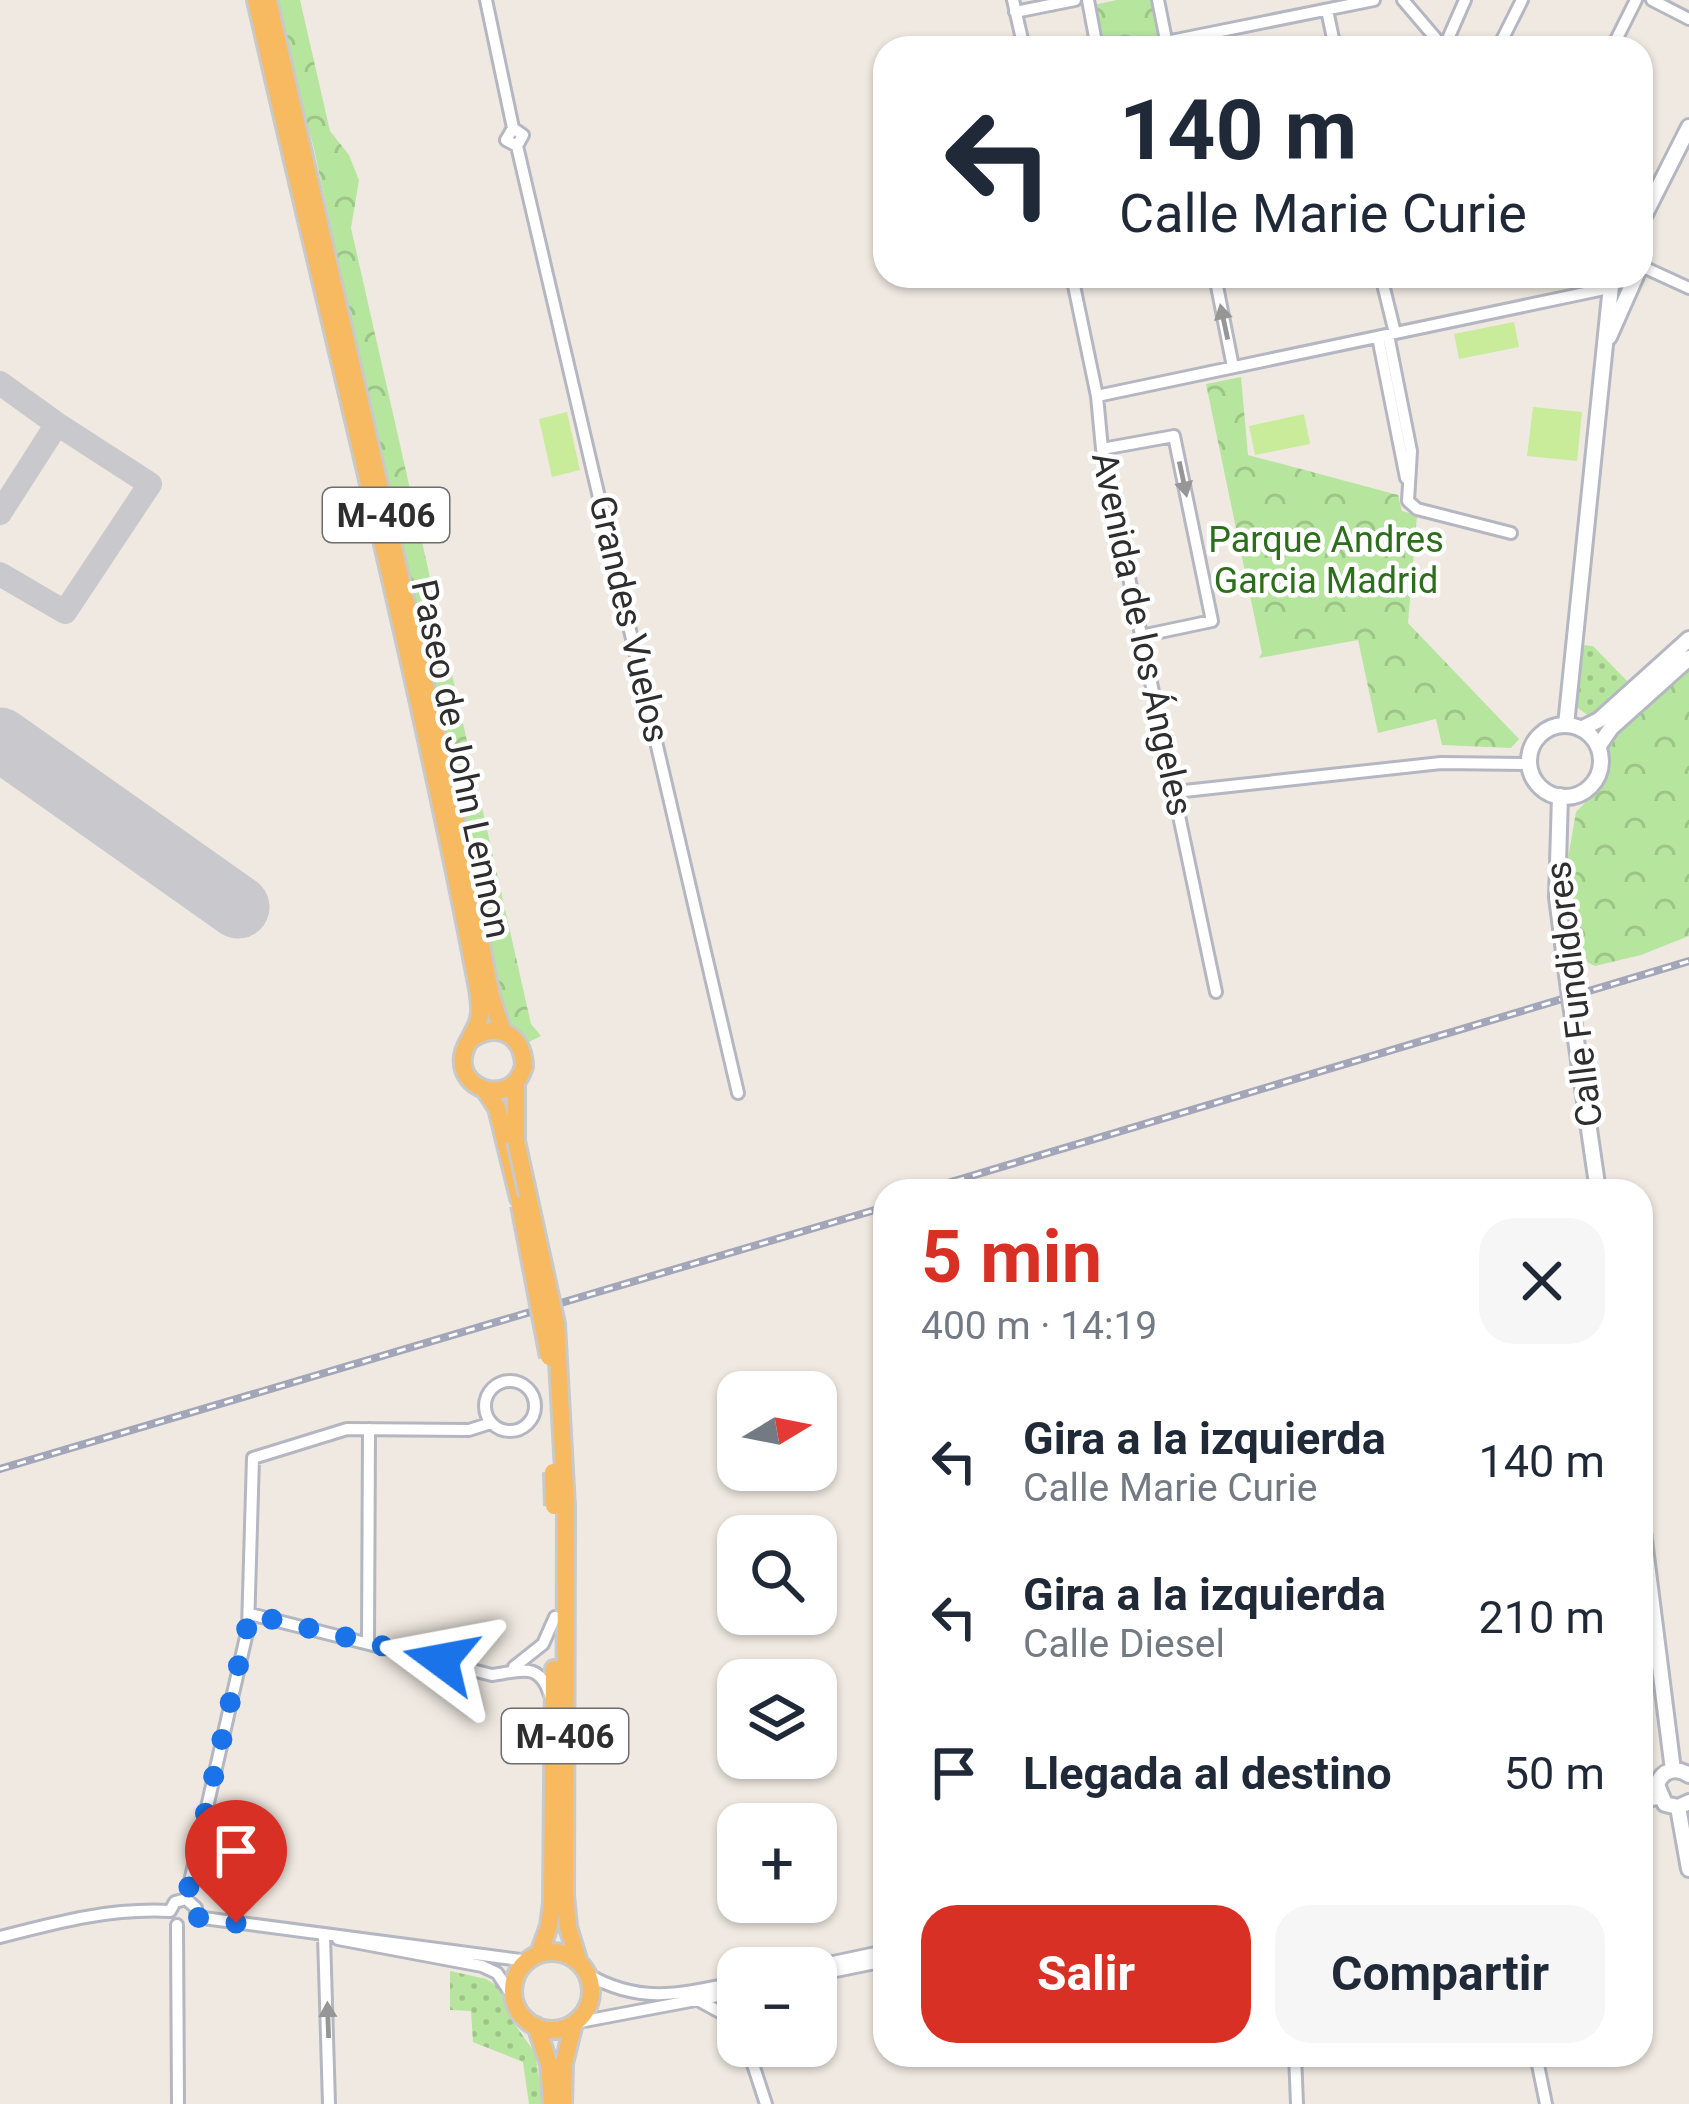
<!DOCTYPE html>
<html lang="es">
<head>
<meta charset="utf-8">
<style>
  body { margin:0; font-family:Roboto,sans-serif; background:#f6f6f7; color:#1f2937; height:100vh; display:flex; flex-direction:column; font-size:45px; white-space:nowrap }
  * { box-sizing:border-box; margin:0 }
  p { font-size:39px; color:#747a83 }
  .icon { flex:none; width:66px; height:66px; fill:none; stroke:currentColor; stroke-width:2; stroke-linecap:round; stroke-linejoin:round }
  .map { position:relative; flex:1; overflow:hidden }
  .side { position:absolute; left:873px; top:1179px; width:780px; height:888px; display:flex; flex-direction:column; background:#fff; border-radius:36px; box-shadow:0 3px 9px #0004 }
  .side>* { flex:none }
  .banner { position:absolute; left:873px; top:36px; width:780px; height:252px; border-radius:36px; box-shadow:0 3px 9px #0004; background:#fff; color:#1f2937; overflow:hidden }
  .needle { width:78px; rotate:80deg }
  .tools { position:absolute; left:717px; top:1371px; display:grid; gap:24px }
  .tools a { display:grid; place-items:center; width:120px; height:120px; border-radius:24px; background:#fff; box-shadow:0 3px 9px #0004; font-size:60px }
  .pin { position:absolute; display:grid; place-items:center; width:102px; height:102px; color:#fff; margin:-123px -51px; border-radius:50% 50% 50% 0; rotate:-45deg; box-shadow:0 0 12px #0007 }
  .pin .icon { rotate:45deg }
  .me { position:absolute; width:132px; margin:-66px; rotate:283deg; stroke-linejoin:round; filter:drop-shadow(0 0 9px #0008) }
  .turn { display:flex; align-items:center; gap:42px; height:252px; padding:0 48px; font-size:54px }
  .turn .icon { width:156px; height:156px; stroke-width:2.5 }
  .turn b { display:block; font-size:84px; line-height:102px }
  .round { display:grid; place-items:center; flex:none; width:126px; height:126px; border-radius:36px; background:#f6f6f7 }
  .head { display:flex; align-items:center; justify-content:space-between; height:204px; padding:0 48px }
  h1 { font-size:72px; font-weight:700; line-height:90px; color:#d93025 }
  .button { display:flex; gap:24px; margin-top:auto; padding:24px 48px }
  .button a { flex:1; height:138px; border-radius:36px; background:#d93025; color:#fff; font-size:48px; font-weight:700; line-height:138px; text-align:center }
  .button a+a { background:#f6f6f7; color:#1f2937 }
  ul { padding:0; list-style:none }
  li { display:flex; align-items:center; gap:36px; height:156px; padding:0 48px }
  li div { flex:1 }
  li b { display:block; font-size:45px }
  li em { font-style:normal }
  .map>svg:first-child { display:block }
  .grass { fill:url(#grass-dots) }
  .park { fill:url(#park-crowns) }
  .pitch { fill:#c9ec9a }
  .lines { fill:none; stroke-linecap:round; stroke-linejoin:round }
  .taxiway { stroke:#c9c8cc; stroke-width:24 }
  .runway { stroke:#c9c8cc; stroke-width:63 }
  .minor-casing { stroke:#b4b7c1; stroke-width:16 }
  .tertiary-casing { stroke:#b4b7c1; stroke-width:20 }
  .trunk-casing { stroke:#c9c9c9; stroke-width:22 }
  .minor { stroke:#fff; stroke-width:10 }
  .tertiary { stroke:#fff; stroke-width:14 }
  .trunk { stroke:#f8ba60; stroke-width:16 }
  .rail-casing { stroke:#a3a6b8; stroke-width:8 }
  .rail { stroke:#fff; stroke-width:3; stroke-dasharray:9; stroke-linecap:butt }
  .tertiary-bridge-casing { stroke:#b4b7c1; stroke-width:20; stroke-linecap:butt }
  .trunk-bridge-casing { stroke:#c9c9c9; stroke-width:22; stroke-linecap:butt }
  .tertiary-bridge { stroke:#fff; stroke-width:14 }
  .trunk-bridge { stroke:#f8ba60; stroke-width:16 }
  .oneway { fill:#969696 }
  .route { stroke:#1a73e8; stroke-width:21; stroke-dasharray:0 37.8 }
  .labels { text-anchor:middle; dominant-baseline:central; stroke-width:9; stroke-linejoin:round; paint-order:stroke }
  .shield { fill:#fff; stroke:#6d6d6d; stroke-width:3 }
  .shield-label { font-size:33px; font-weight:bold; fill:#2e2e2e }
  .park-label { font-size:36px; fill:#2c6e1b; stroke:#fff }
  .street-label { font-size:36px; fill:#2e2e2e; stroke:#fff }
</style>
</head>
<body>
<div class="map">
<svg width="1689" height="2104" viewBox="0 0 1689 2104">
  <defs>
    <pattern id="grass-dots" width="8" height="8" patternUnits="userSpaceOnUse" patternTransform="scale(3)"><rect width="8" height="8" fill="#b6e59e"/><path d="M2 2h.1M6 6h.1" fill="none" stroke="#9dc588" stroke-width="1.8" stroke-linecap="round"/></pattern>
    <pattern id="park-crowns" width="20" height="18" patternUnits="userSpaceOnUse" patternTransform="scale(3)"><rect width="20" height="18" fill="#b6e59e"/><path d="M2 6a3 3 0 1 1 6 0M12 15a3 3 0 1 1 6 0" fill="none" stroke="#9dc588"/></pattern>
  </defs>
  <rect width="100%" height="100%" fill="#efe9e1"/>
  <!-- grass -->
  <path class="grass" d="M1581,645L1593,646L1629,683L1589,716L1575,706Z
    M450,1971L486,1979L499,1987L509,2016L535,2053L543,2104H529L523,2062L473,2042L471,2011L450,2010Z"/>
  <!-- park -->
  <path class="park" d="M274,0H300L330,131L349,155L359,180L351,228L531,1024L541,1036L529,1042L511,1024L497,998L314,149Z
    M1117,0H1150L1160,48H1102L1093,5Z
    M1241,377L1248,455L1398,495L1402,511L1417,515L1408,623L1519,739L1511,748L1442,745L1436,719L1378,733L1358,640L1259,658L1262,653L1206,384Z
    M1689,668V936L1641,955L1595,966L1568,952L1565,876L1576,812L1603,784L1610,739Z"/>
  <!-- pitch -->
  <path class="pitch" d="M1514,322L1519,347L1459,359L1454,334Z
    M1533,407L1582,412L1577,461L1527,456Z
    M567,412L580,470L552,477L539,419Z
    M1304,414L1310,444L1255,455L1249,426Z"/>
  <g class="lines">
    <!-- taxiway -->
    <path class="taxiway" d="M0,383L57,424
      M0,513L57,424L150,484L65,612L0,574"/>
    <!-- runway -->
    <path class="runway" d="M0,739L238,907"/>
    <defs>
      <path id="minor" d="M486,0L513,128
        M1013,0L1024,48
        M1088,0L1097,48
        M1158,0L1167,45
        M1403,0L1444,48L1465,0
        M1652,0L1689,19
        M1327,10L1335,48
        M1015,12L1075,0
        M1166,42L1374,0
        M1498,48L1522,0
        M1612,48L1636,0
        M517,146L506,140L513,128L523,135L517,146L738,1093
        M1641,266L1689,288
        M1072,276L1097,396L1102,449L1216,992
        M1215,276L1233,367
        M1381,276L1395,333
        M1388,335L1411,451L1408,501L1417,509L1511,533
        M1378,337L1406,478
        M1097,396L1609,288
        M1102,449L1174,436L1212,621L1141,636
        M1175,792L1441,763L1529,764
        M485 1406a25 25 0 1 1 50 0a25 25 0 1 1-50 0Z
        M250,1614L492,1675C521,1671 539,1661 550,1695
        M368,1643L369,1429
        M514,1667L543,1644L555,1617
        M1641,1801L1660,1799
        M186,1899L248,1628L253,1458L347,1429L469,1430L491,1423
        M170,1911L175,1902L186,1899L196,1908V1917
        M196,1917L528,1961
        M177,1925L178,2104
        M324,1936L329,2104
        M0,1937C58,1922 110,1908 170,1911
        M338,1939L482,1966L497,1973L515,2000
        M805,1968L885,1951
        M587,1974C640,2005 681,1994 738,1982
        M816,1975L885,1961
        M698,2000L738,2022
        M574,2023L738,1992
        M747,2046L766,2104
        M1295,2055L1297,2104
        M1536,2055L1546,2104"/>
      <path id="tertiary" d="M1641,222L1689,127
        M1609,337L1636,276
        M1566,725L1612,276
        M1529 761a36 36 0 1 1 72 0a36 36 0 1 1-72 0Z
        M1581,729L1599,720L1689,639
        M1598,747L1611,728L1689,658
        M1560,796L1557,897L1567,975
        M1574,1026L1598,1191
        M1641,1516L1673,1770
        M1689,1775C1676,1766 1662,1770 1657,1785L1665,1804L1678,1807L1689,1802
        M1678,1807L1689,1869"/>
      <path id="trunk" d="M256,0C330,327 414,654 477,983C479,995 482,1008 479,1019C476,1031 467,1041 464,1052C456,1079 486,1099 509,1087C518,1082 521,1075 524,1066C523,1033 496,1021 470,1040
        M268,0L459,835L491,996L502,1030
        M516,1082V1141
        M485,1090L497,1108L519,1198
        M566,1507L565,1895L568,1927L579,1963
        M513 1991a39 39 0 1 1 78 0a39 39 0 1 1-78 0Z
        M539,1954L549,1926L552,1903L554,1669
        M536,2026L549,2064L552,2104
        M563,2104L564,2063L574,2023"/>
    </defs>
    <!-- minor casing -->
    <use href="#minor" class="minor-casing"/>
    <!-- tertiary casing -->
    <use href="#tertiary" class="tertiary-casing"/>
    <!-- trunk casing -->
    <use href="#trunk" class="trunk-casing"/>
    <!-- minor -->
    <use href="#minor" class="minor"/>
    <!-- tertiary -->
    <use href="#tertiary" class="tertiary"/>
    <!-- trunk -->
    <use href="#trunk" class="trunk"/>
    <defs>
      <path id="rail" d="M921,1191L1689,961
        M0,1469L885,1207"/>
    </defs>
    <!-- rail casing -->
    <use href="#rail" class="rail-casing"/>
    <!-- rail -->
    <use href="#rail" class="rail"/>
    <defs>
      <path id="tertiary-bridge" d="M1567,975L1574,1026"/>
      <path id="trunk-bridge" d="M516,1141L556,1324L566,1507
        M520,1205L549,1357
        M553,1472L554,1506"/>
    </defs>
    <!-- tertiary-bridge casing -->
    <use href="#tertiary-bridge" class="tertiary-bridge-casing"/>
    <!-- trunk-bridge casing -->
    <use href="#trunk-bridge" class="trunk-bridge-casing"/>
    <!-- tertiary-bridge -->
    <use href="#tertiary-bridge" class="tertiary-bridge"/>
    <!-- trunk-bridge -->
    <use href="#trunk-bridge" class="trunk-bridge"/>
  </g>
  <!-- one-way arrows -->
  <defs><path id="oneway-solid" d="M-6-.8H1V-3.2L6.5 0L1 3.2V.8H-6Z" transform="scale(3)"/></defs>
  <g class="oneway">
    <use href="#oneway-solid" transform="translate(1224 322) rotate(-102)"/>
    <use href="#oneway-solid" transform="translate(1183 479) rotate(78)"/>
    <use href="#oneway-solid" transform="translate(328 2020) rotate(-92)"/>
  </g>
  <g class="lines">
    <!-- route -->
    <path class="route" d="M236,1923L196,1917V1908L186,1900L250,1614L441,1660"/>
  </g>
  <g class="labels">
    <!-- shield labels -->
    <g class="shield">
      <rect x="323" y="488" width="126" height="54" rx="9"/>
      <rect x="502" y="1709" width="126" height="54" rx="9"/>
    </g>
    <g class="shield-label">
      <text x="386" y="515">M-406</text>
      <text x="565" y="1736">M-406</text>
    </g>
    <!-- park labels -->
    <g class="park-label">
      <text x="1326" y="540">Parque Andres<tspan x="1326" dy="41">Garcia Madrid</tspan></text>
    </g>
    <!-- street labels -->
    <g class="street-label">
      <text transform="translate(629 619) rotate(77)">Grandes Vuelos</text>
      <text transform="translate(1142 634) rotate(78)">Avenida de los Ángeles</text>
      <text transform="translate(461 759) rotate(78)">Paseo de John Lennon</text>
      <text transform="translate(1574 994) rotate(-97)">Calle Fundidores</text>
    </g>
  </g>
</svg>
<div class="tools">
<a><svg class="needle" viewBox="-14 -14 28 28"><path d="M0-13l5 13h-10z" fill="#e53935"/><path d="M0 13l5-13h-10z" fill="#747a83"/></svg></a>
<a><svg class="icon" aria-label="search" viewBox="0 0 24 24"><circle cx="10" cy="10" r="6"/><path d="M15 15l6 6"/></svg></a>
<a><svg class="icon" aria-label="layers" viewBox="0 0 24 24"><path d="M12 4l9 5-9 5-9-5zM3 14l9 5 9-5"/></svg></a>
<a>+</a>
<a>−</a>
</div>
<div class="pin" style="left:236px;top:1923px;background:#d93025"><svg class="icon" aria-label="arrive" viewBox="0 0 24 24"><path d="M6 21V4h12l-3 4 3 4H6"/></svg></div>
<svg class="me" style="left:441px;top:1660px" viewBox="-20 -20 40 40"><path d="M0-17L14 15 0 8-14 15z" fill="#1a73e8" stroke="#fff" stroke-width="4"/></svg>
<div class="banner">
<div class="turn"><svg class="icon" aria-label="left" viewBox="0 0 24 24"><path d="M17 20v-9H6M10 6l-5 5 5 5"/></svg><div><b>140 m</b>Calle Marie Curie</div></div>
</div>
<section class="side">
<div class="head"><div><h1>5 min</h1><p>400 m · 14:19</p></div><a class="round"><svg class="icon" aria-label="close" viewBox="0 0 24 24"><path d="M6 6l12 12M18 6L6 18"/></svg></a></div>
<ul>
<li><svg class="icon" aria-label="left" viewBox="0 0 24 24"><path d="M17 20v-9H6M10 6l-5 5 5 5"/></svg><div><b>Gira a la izquierda</b><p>Calle Marie Curie</p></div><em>140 m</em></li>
<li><svg class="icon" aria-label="left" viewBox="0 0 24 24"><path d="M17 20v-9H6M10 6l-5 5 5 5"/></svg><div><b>Gira a la izquierda</b><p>Calle Diesel</p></div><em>210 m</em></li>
<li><svg class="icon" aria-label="arrive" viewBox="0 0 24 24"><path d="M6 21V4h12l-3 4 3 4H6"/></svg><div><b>Llegada al destino</b></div><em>50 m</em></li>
</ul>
<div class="button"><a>Salir</a><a>Compartir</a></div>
</section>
</div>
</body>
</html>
